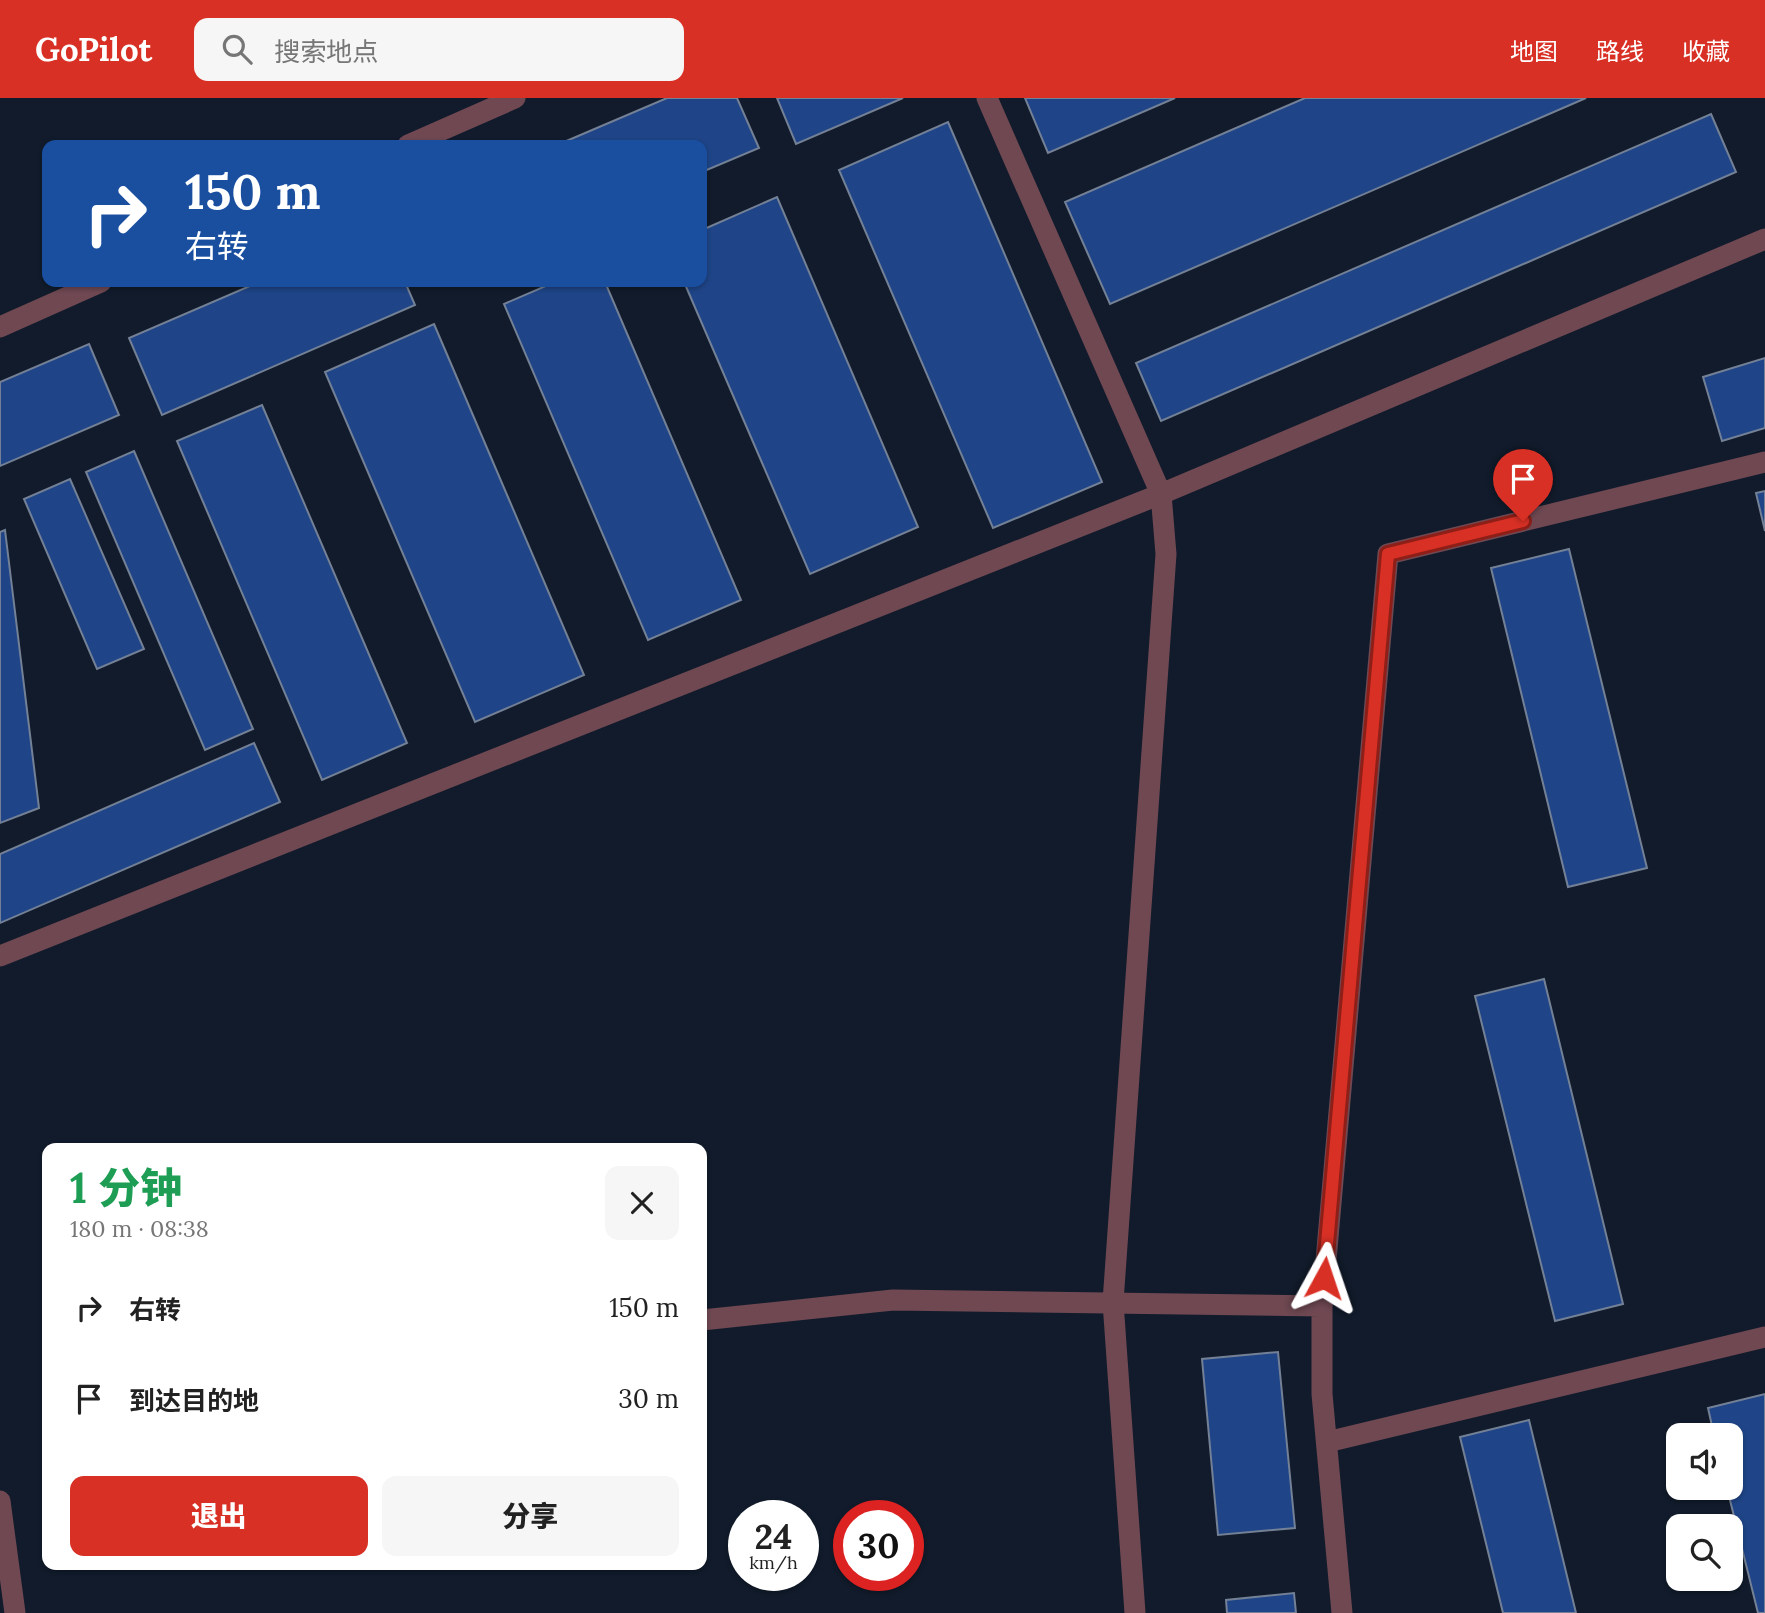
<!DOCTYPE html>
<html lang="zh">
<head>
<meta charset="utf-8">
<style>
  body { margin:0; font-family:Lora,"Noto Sans SC",serif; background:#f6f6f6; color:#222; height:100vh; display:flex; flex-direction:column; font-size:26px; white-space:nowrap }
  * { box-sizing:border-box; margin:0 }
  p { font-size:23px; color:#767676 }
  .icon { flex:none; width:38px; height:38px; fill:none; stroke:currentColor; stroke-width:2; stroke-linecap:round; stroke-linejoin:round }
  .map { position:relative; flex:1; overflow:hidden }
  .drawer { position:absolute; left:42px; top:1045px; width:665px; height:427px; display:flex; flex-direction:column; background:#fff; border-radius:14px; box-shadow:0 2px 5px #0004 }
  .drawer>* { flex:none }
  .top-card { position:absolute; left:42px; top:42px; width:665px; height:147px; border-radius:14px; box-shadow:0 2px 5px #0004; background:#1a4fa0; color:#fff; overflow:hidden }
  .buttons { position:absolute; left:1666px; top:1325px; display:grid; gap:14px }
  .buttons a { display:grid; place-items:center; width:77px; height:77px; border-radius:14px; background:#fff; box-shadow:0 2px 5px #0004; font-size:35px }
  .speed { position:absolute; left:728px; top:1402px; display:flex; gap:14px; font-size:35px; font-weight:700; text-align:center }
  .speed>* { display:grid; place-content:center; width:91px; height:91px; border-radius:50%; background:#fff; box-shadow:0 2px 5px #0004; line-height:1 }
  .speed small { font-size:18px; font-weight:400 }
  .speed .limit { border:10px solid #d22; background:#fff; color:#111 }
  .pin { position:absolute; display:grid; place-items:center; width:60px; height:60px; color:#fff; margin:-72px -30px; border-radius:50% 50% 50% 0; rotate:-45deg; box-shadow:0 0 7px #0007 }
  .pin .icon { rotate:45deg }
  .me { position:absolute; width:77px; margin:-38px; rotate:5deg; stroke-linejoin:round; filter:drop-shadow(0 0 5px #0008) }
  .turn { display:flex; align-items:center; gap:24px; height:147px; padding:0 28px; font-size:32px }
  .turn .icon { width:91px; height:91px; stroke-width:2.5 }
  .turn b { display:block; font-size:49px; line-height:60px }
  .round { display:grid; place-items:center; flex:none; width:74px; height:74px; border-radius:14px; background:#f6f6f6 }
  .summary { display:flex; align-items:center; justify-content:space-between; height:119px; padding:0 28px }
  h1 { font-size:42px; font-weight:800; line-height:52px; color:#1e9e55 }
  .cta { display:flex; gap:14px; margin-top:auto; padding:14px 28px }
  .cta a { flex:1; height:80px; border-radius:14px; background:#d93025; color:#fff; font-size:28px; font-weight:800; line-height:80px; text-align:center }
  .cta a+a { background:#f6f6f6; color:#222 }
  ul { padding:0; list-style:none }
  li { display:flex; align-items:center; gap:21px; height:91px; padding:0 28px }
  li div { flex:1 }
  li b { display:block; font-size:26px }
  li em { font-style:normal }
  header { display:flex; align-items:center; gap:42px; box-sizing:border-box; height:98px; padding:0 35px; background:#d93025; color:#fff }
  header strong { font-size:33px }
  nav { display:flex; gap:38px; margin-inline-start:auto; font-size:24px }
  .search { width:490px; height:63px; background:#f6f6f6; display:flex; align-items:center; gap:18px; box-sizing:border-box; padding:0 24px; border-radius:14px; color:#767676; font-size:26px }
  .map>svg:first-child { display:block }
  .building { fill:#1f4588; stroke:#738095; stroke-width:2 }
  .lines { fill:none; stroke-linecap:round; stroke-linejoin:round }
  .minor { stroke:#6f4852; stroke-width:21 }
  .route-casing { stroke:#8d1f18; stroke-width:18 }
  .route { stroke:#d93025; stroke-width:12 }
</style>
</head>
<body>
<header>
<strong>GoPilot</strong>
<div class="search"><svg class="icon" aria-label="search" viewBox="0 0 24 24"><circle cx="10" cy="10" r="6"/><path d="M15 15l6 6"/></svg>搜索地点</div>
<nav><a>地图</a><a>路线</a><a>收藏</a></nav>
</header>
<div class="map">
<svg width="1765" height="1515" viewBox="0 0 1765 1515">
  <rect width="100%" height="100%" fill="#111b2b"/>
  <!-- building -->
  <path class="building" d="M667,0H737L759,50L702,74V47H557Z
    M777,0H903L796,46Z
    M1025,0H1175L1048,55Z
    M1305,0H1586L1110,206L1065,104Z
    M1711,16L1736,74L1161,323L1136,265Z
    M948,24L1102,384L993,430L839,72Z
    M777,99L918,429L810,476L684,184H702V132Z
    M259,184H405L415,207L162,317L129,240Z
    M555,184H605L741,502L648,542L504,206Z
    M434,226L584,577L475,624L325,274Z
    M89,246L119,317L0,368V284Z
    M1765,260V330L1722,343L1703,279Z
    M262,307L407,645L322,682L177,343Z
    M134,353L253,631L205,652L86,374Z
    M70,381L144,551L97,571L24,401Z
    M1765,393V433L1756,395Z
    M5,432L39,710L0,725V434Z
    M1569,451L1647,770L1568,789L1491,470Z
    M254,645L280,704L0,825V756Z
    M1544,881L1623,1206L1555,1223L1475,898Z
    M1278,1254L1295,1430L1218,1437L1202,1261Z
    M1765,1296V1515H1758L1727,1390H1731V1337H1714L1708,1310Z
    M1529,1322L1576,1515H1503L1460,1339Z
    M1294,1495L1296,1515H1227L1226,1502Z"/>
  <g class="lines">
    <!-- minor -->
    <path class="minor" d="M987,0L1161,396L1166,456L1113,1204L1135,1515
      M408,47L515,0
      M0,229L101,184
      M0,858L1161,396L1765,141
      M702,1222L893,1202L1322,1208
      M1327,1344L1765,1239
      M0,1403L15,1515
      M1342,1515L1322,1296V1208L1388,456L1765,364"/>
  </g>
  <g class="lines">
    <defs>
      <path id="route" d="M1324,1180L1388,456L1523,423"/>
    </defs>
    <!-- route casing -->
    <use href="#route" class="route-casing"/>
    <!-- route -->
    <use href="#route" class="route"/>
  </g>
</svg>
<div class="buttons">
<a><svg class="icon" aria-label="sound" viewBox="0 0 24 24"><path d="M4 9h4l5-4v14l-5-4H4zM17 9q2 3 0 6"/></svg></a>
<a><svg class="icon" aria-label="search" viewBox="0 0 24 24"><circle cx="10" cy="10" r="6"/><path d="M15 15l6 6"/></svg></a>
</div>
<div class="speed"><div>24<small>km/h</small></div><div class="limit">30</div></div>
<div class="pin" style="left:1523px;top:423px;background:#d93025"><svg class="icon" aria-label="arrive" viewBox="0 0 24 24"><path d="M6 21V4h12l-3 4 3 4H6"/></svg></div>
<svg class="me" style="left:1324px;top:1180px" viewBox="-20 -20 40 40"><path d="M0-17L14 15 0 8-14 15z" fill="#d93025" stroke="#fff" stroke-width="4"/></svg>
<div class="top-card">
<div class="turn"><svg class="icon" aria-label="right" viewBox="0 0 24 24"><path d="M7 20v-9h11M14 6l5 5-5 5"/></svg><div><b>150 m</b>右转</div></div>
</div>
<section class="drawer">
<div class="summary"><div><h1>1 分钟</h1><p>180 m · 08:38</p></div><a class="round"><svg class="icon" aria-label="close" viewBox="0 0 24 24"><path d="M6 6l12 12M18 6L6 18"/></svg></a></div>
<ul>
<li><svg class="icon" aria-label="right" viewBox="0 0 24 24"><path d="M7 20v-9h11M14 6l5 5-5 5"/></svg><div><b>右转</b></div><em>150 m</em></li>
<li><svg class="icon" aria-label="arrive" viewBox="0 0 24 24"><path d="M6 21V4h12l-3 4 3 4H6"/></svg><div><b>到达目的地</b></div><em>30 m</em></li>
</ul>
<div class="cta"><a>退出</a><a>分享</a></div>
</section>
</div>
</body>
</html>
